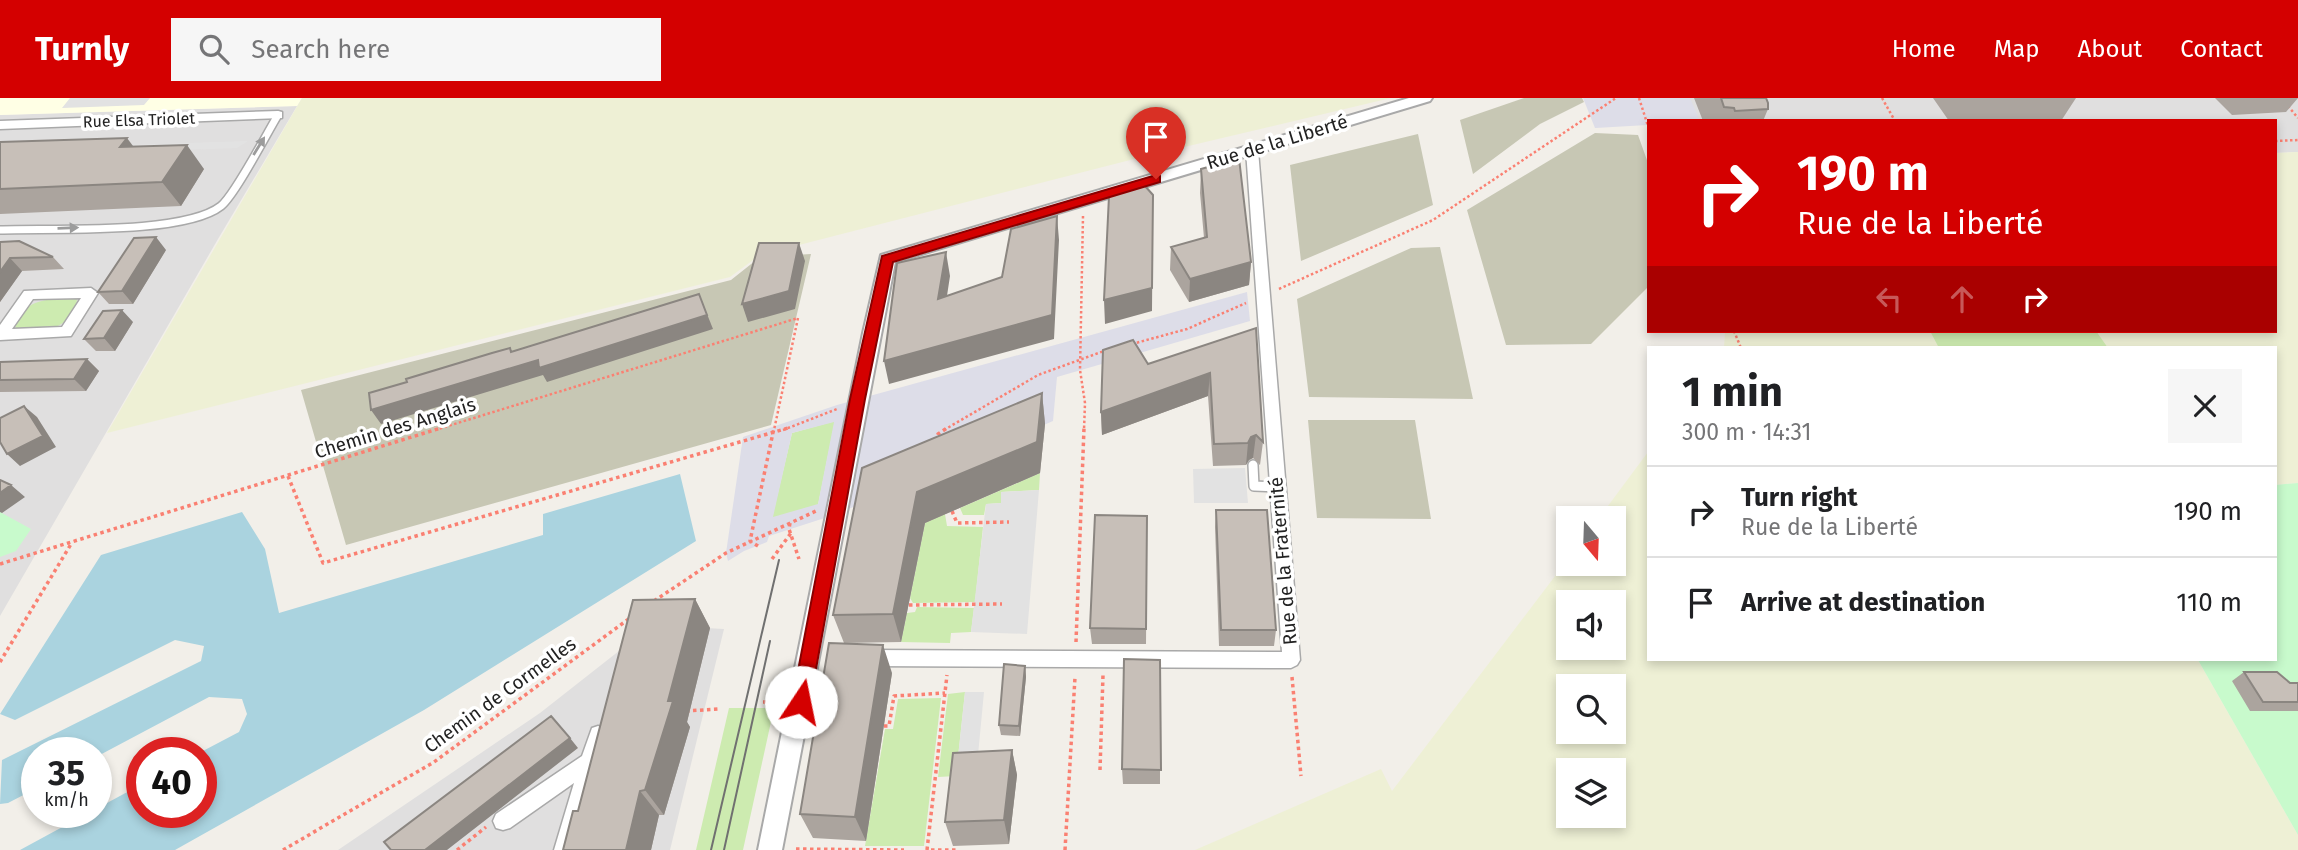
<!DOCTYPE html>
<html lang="en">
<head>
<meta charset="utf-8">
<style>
  body { margin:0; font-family:"Fira Sans",sans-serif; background:#f6f6f6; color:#202124; height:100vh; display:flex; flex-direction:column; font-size:26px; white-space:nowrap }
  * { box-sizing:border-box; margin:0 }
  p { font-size:23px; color:#757577 }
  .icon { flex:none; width:38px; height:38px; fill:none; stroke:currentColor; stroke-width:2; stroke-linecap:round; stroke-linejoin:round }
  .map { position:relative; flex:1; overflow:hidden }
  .sheet { position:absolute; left:1647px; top:248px; width:630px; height:315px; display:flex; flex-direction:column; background:#fff; border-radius:0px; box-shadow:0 4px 10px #0003 }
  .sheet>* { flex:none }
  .guide { position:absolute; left:1647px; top:21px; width:630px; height:214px; border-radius:0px; box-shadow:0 4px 10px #0003; background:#d40000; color:#fff; overflow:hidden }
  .needle { width:46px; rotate:161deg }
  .controls { position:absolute; left:1556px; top:408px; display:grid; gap:14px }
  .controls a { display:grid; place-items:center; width:70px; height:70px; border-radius:0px; background:#fff; box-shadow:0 4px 10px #0003; font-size:35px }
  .speed { position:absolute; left:21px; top:639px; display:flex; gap:14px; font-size:35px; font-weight:700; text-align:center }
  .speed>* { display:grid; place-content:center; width:91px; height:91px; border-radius:50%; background:#fff; box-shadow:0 4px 10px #0003; line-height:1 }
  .speed small { font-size:18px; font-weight:400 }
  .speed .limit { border:10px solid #d22; background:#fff; color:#111 }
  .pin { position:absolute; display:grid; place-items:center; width:60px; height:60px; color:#fff; margin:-72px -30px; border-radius:50% 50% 50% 0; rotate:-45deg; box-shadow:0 0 7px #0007 }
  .pin .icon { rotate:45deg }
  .me { position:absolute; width:77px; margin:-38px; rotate:11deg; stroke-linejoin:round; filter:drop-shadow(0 0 5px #0008) }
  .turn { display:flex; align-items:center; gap:24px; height:147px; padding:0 35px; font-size:32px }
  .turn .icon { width:91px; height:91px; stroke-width:2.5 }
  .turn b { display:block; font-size:49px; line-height:60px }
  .lanes { display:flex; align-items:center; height:66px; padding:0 35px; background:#0003; justify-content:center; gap:35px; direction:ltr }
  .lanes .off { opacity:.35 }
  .round { display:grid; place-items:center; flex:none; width:74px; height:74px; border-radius:0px; background:#f6f6f6 }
  .headline { display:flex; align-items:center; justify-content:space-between; height:119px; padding:0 35px }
  h1 { font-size:42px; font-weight:700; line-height:52px }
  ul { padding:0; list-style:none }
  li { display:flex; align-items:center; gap:21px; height:91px; padding:0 35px; border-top:2px solid #e0e0e0 }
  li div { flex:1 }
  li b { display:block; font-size:26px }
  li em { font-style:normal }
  header { display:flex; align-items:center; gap:42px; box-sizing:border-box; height:98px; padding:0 35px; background:#d40000; color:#fff }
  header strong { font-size:33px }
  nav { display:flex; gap:38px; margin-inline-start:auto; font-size:24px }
  .search { width:490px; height:63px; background:#f6f6f6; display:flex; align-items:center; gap:18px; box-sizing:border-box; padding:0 24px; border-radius:0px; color:#757577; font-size:26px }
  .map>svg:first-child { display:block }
  .residential { fill:#e0dfdf }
  .education { fill:#ffffe5 }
  .construction { fill:#c7c7b4 }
  .farmland { fill:#eef0d5; fill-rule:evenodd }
  .grass { fill:#cdebb0 }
  .park { fill:#c8facc }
  .parking { fill:#e2e2e2 }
  .plaza { fill:#dddde8; fill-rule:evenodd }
  .water { fill:#aad3df }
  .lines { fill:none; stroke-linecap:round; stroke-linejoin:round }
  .service-far1-casing { stroke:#a9a9a9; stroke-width:10 }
  .service-casing { stroke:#a9a9a9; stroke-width:12 }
  .minor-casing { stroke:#a9a9a9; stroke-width:3 }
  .tertiary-casing { stroke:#a9a9a9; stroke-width:4 }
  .path-far1 { stroke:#fa8072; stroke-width:2.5; stroke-dasharray:2.5 2.5; stroke-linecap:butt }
  .path { stroke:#fa8072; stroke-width:3.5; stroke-dasharray:3.5 3.5; stroke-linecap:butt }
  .service-far1 { stroke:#fff; stroke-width:7 }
  .service { stroke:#fff; stroke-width:9 }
  .minor { fill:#fff; fill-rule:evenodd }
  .tertiary { fill:#fff; fill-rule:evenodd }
  .tram { stroke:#707070; stroke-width:2 }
  .wall { fill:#aba49e }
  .shaded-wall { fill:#8b8681 }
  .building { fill:#c7bfb8; stroke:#8b8681; stroke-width:2 }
  .oneway { fill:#9c9c9c }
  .route { fill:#d40000; stroke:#8a0000; stroke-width:2 }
  .labels { text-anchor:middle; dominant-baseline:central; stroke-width:7; stroke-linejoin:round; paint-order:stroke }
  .far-street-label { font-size:16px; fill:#222; stroke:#fff }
  .street-label { font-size:19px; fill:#222; stroke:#fff }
</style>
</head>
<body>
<header>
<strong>Turnly</strong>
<div class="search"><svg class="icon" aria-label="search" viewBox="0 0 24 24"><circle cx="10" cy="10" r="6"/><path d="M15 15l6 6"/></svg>Search here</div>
<nav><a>Home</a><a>Map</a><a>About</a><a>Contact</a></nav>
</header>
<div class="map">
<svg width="2298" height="752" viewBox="0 0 2298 752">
  <rect width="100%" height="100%" fill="#f2efe9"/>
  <!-- residential -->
  <path class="residential" d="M1648,0H2298V54L2275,55V23H1660Z
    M297,8L218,141L0,518V17Z
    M652,527L724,531L670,752H338L540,615Z"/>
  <!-- education -->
  <path class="education" d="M0,0H302L297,8L0,17Z"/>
  <!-- construction -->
  <path class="construction" d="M1524,0H1582L1584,4L1540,26L1473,76L1460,22Z
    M1595,35L1638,37L1648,65V189L1591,246L1506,247L1467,112Z
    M1418,36L1433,107L1301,163L1290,67Z
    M1440,149L1473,301L1309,299L1297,201L1411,150Z
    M811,156L771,327L346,447L301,292L731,182L760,159Z
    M1308,322H1415L1431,421L1317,420Z"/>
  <!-- farmland -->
  <path class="farmland" d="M302,0H1391L1142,59L760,157L730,179L107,335Z
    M2298,54V385L2275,387V250H1724L1725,233H2275V55Z
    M1648,354V562H2198L2298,737V752H1195L1381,671L1392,693L1568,461V466H1614V420H1599ZM1568,504H1614V550H1568ZM1568,588H1614V634H1568ZM1568,672H1614V718H1568Z"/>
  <!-- grass -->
  <path class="grass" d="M70,200L77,201C76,229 36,241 15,229C22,202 46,201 70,200Z
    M1930,233H2096L2108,250H1939Z
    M835,323L818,407L772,420L792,335Z
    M1040,375L1039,392L1001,394V405L986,406L984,417H963L960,410Z
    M945,416L947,428L983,429L975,504L913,505L910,500L925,425Z
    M917,509L974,510L971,534L951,535L950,545L901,544L907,515L915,514Z
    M965,594L956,678L938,679L948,596Z
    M941,600L924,748H865L885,631H893L898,601Z
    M729,610H774L743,752H696Z"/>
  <!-- park -->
  <path class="park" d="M2298,385V737L2198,562H2275V387Z
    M0,414L31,431L16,453L0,459Z"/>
  <!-- parking -->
  <path class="parking" d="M70,0H150L144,7L62,10Z
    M248,43L237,50L0,58V51Z
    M1245,370L1248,405H1194L1193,371Z
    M1039,392L1027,536L971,534L986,406L1001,405V394Z
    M965,594H984L976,678H956Z"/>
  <!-- plaza -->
  <path class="plaza" d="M1583,0H1690L1700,23H1648V27L1595,30Z
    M1247,194L1250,223L1057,279L1053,323L837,416L769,438L767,444L744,453L728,463L726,455L743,339L837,307ZM834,324L818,406L773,419L792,335Z"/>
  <!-- water -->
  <path class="water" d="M680,376L696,443L424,612L175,752H20L90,714H96V711L142,686V714H201V654L239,634L247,616L242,601L209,599L96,659V654H37V690L8,705L0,706L2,662L201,563L204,548L175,542L15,622L0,616L101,457L242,414L265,451L279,515L543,437V416Z"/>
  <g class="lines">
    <defs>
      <path id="service-far1" d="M0,132C51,130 184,137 221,108C235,97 267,35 278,17"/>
      <path id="service" d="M1253,367L1254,388L1277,389"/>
      <path id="minor" d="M278,13L282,14V20L0,31V23Z
        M1252,48L1258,52L1300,562L1297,567L1291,570L868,568L862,565L859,560L862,555L868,552L1282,554L1246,52Z
        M91,190L98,195L71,238L0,242V227L24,193ZM81,200L62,229L12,231L33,201Z
        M598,628L604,630L607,636L574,752H554L574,685L510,730L503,732L496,730L493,723L496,716L582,658L592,630Z"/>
      <path id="tertiary" d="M1409,0H1432L1430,3L895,164L782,752H758L863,235L881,157Z"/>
    </defs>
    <!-- service-far1 casing -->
    <use href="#service-far1" class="service-far1-casing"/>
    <!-- service casing -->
    <use href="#service" class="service-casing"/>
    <!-- minor casing -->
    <use href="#minor" class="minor-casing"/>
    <!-- tertiary casing -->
    <use href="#tertiary" class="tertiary-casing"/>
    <!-- path-far1 -->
    <path class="path-far1" d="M1639,0L1648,28
      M1882,0L1895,23
      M2288,8L2298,20
      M2275,43L2298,42
      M1083,118L1080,272L1085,305L1084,332
      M1279,191L1433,122L1616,0
      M1734,233L1741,250
      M1132,246L1187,231L1246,205
      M435,332L798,220L774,332
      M783,332L837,311
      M944,332L1038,277L1104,253"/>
    <!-- path -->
    <path class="path" d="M934,343L938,336L947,330
      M288,378L323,465L788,330
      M952,413L957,425L1009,424
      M790,425L789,431L799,461
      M758,448L750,443L774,330
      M772,461L791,435
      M0,466L441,330
      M654,503L726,455L816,413
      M909,507L1002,506
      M1076,544L1084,330
      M0,564L71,446
      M1292,579L1301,678
      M763,604H780
      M686,613L719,611
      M884,628H889L894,598L945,595
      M1100,672L1103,577
      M796,751L904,752
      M283,752L434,664L630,520
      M457,752L486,729
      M927,752L947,577
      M931,752H958
      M1065,752L1075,579"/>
    <!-- service-far1 -->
    <use href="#service-far1" class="service-far1"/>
    <!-- service -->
    <use href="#service" class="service"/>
    <!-- minor -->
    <use href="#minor" class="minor"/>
    <!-- tertiary -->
    <use href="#tertiary" class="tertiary"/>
    <!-- tram -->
    <path class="tram" d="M711,752L779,462
      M724,752L770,543"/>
  </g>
  <!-- wall -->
  <path class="wall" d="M1694,0H1766L1768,11L1763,23H1703Z
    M1933,0H2076L2061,23H2017L2015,21L1989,23H1949Z
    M2215,0H2298L2286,14L2232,17Z
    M0,44L133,48L204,71L181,108L0,116Z
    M1201,71L1251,164L1249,187L1189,204L1170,172L1171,149L1204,140L1200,95Z
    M0,144L53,159L64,171L22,173L0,204Z
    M166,152L133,206H109L98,194Z
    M133,224L115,253H96L84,241Z
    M1256,230L1263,344L1260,367L1253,360L1249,362L1246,367L1213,368L1208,298L1102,337L1101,314L1148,266Z
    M87,261L99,273L86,293L0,294V264Z
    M1042,295L1045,326L1040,375L925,425L901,544L844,545L833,517Z
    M1216,412L1276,532L1274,548H1219L1215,429Z
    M1147,418L1146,546H1092L1090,530Z
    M695,501L710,530L687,624L690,629L664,717H659L651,752H563L578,713Z
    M1160,562V686H1123L1122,671Z
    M1025,568L1026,579L1020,638L1001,637L999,627Z
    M2244,574L2290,585H2298V613H2250L2232,583Z
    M892,575L866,743L813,740L800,716Z
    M1012,652L1017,677L1009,746L953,748L945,724Z"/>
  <!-- shaded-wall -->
  <path class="shaded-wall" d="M127,40L145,64L120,49Z
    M187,47L204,71L181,108L162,84Z
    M1153,97L1152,213L1105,226L1104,202Z
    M1057,118L1059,142L1054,241L889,286L884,263L1052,217Z
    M156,139L166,152L133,206L122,193Z
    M799,145L805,163L795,211L748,224L742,206Z
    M946,154L950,178L943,224L938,201Z
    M10,160L22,173L0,204V174Z
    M1251,164L1249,187L1189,204L1190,181Z
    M699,196L713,231L547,284L543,277L381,326L371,312Z
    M122,212L133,224L115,253L104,240Z
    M87,261L99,273L86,293L74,281Z
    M1210,275L1208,298L1102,337L1101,314Z
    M1042,295L1045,326L1040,375L925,425L901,544L893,516L917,394Z
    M24,308L37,319L56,349L20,368L7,356Z
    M1256,337L1253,360L1249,362L1246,367L1248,345L1251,339Z
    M11,387L25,399L2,415L0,414V395Z
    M695,501L710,530L687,624L690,629L664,717L645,692Z
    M883,547L892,575L866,743L855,719Z
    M1025,568L1026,579L1020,638L1019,628Z
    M570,640L578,650L447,752H425Z
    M1012,652L1017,677L1009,746L1004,722Z
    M640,693L659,717L651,752H626Z"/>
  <!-- building -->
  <path class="building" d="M1721,0H1766L1768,5V11L1735,13L1734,10L1724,9Z
    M127,40L120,49L187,47L162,84L0,91V44Z
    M1239,60L1251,164L1190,181L1171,149L1207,139L1201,71Z
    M1145,88L1153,97L1152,190L1104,202L1109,98Z
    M1057,118L1052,217L884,263L897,165L946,154L938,201L1002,179L1011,131Z
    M156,139L122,193L98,194L134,140Z
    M19,143L53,159L10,160L0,174V144Z
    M759,145H799L789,193L742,206Z
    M699,196L707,217L539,270L538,262L371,312L369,295L407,284L406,281L492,255L510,250L511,254Z
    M122,212L104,240L84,241L103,213Z
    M1256,230L1263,344L1256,337L1251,339L1248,345L1214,346L1210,275L1101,314L1103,252L1133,242L1148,266Z
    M87,261L74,281L0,282V264Z
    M1042,295L1037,344L917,394L893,516L833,517L862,370Z
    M24,308L43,338L7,356L0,344V320Z
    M0,382L11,387L0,395Z
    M1216,412H1267L1276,532H1221Z
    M1095,417L1147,418L1146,531L1090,530Z
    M695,501L668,603H673L645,692L640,693L626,752H563L573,713H578L633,502Z
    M829,545L883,547L855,719L800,716Z
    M1124,561L1160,562L1161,672L1122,671Z
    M1004,566L1025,568L1019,628L999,627Z
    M2244,574H2277L2290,585H2298V604H2263Z
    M551,618L570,640L425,752H391L384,744Z
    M1012,652L1004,722L945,724L953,655Z"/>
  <!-- one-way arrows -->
  <defs><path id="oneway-solid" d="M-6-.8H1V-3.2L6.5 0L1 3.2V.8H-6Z" transform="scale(1.75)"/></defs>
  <g class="oneway">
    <use href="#oneway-solid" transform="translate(259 48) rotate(-58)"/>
    <use href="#oneway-solid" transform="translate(68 130) rotate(-2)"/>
  </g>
  <!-- route -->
  <path class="route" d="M1156,77L1160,78V84L893,164L865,301L810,604L808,610L801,613L795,610L792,604L850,301L882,158Z"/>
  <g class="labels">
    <!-- far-street labels -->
    <g class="far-street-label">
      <text transform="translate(139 22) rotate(-2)">Rue Elsa Triolet</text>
    </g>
    <!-- street labels -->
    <g class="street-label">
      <text transform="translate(1277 44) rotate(-17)">Rue de la Liberté</text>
      <text transform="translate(395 330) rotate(-17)">Chemin des Anglais</text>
      <text transform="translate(1283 463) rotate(-95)">Rue de la Fraternité</text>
      <text transform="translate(500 597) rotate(-36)">Chemin de Cormelles</text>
    </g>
  </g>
</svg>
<div class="controls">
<a><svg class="needle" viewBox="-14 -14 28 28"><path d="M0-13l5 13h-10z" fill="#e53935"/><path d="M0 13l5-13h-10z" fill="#757577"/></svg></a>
<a><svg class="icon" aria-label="sound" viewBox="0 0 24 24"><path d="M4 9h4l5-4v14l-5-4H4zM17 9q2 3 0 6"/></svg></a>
<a><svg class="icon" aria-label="search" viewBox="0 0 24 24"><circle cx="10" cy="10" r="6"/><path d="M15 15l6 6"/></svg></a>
<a><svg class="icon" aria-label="layers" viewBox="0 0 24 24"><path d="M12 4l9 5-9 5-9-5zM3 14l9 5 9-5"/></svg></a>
</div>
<div class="speed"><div>35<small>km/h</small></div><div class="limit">40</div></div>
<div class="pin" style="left:1156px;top:81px;background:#d93025"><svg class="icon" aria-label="arrive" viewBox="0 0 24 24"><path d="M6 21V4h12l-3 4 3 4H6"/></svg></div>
<svg class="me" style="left:801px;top:604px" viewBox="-20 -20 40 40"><circle r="19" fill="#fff"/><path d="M0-13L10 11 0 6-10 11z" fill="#d40000"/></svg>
<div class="guide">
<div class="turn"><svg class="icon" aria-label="right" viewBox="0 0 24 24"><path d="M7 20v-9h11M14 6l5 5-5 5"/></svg><div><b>190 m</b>Rue de la Liberté</div></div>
<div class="lanes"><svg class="icon off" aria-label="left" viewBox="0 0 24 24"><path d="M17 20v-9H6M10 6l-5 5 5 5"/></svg><svg class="icon off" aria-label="ahead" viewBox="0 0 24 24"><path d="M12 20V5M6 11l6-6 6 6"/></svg><svg class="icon" aria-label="right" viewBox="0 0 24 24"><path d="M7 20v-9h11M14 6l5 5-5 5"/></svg></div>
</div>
<section class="sheet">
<div class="headline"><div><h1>1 min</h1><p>300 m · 14:31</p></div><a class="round"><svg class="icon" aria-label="close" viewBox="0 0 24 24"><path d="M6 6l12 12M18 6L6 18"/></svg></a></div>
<ul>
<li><svg class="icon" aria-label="right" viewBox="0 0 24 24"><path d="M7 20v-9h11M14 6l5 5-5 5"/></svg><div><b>Turn right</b><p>Rue de la Liberté</p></div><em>190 m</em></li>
<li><svg class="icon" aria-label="arrive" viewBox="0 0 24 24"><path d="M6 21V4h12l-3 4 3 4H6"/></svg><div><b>Arrive at destination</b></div><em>110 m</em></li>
</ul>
</section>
</div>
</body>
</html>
